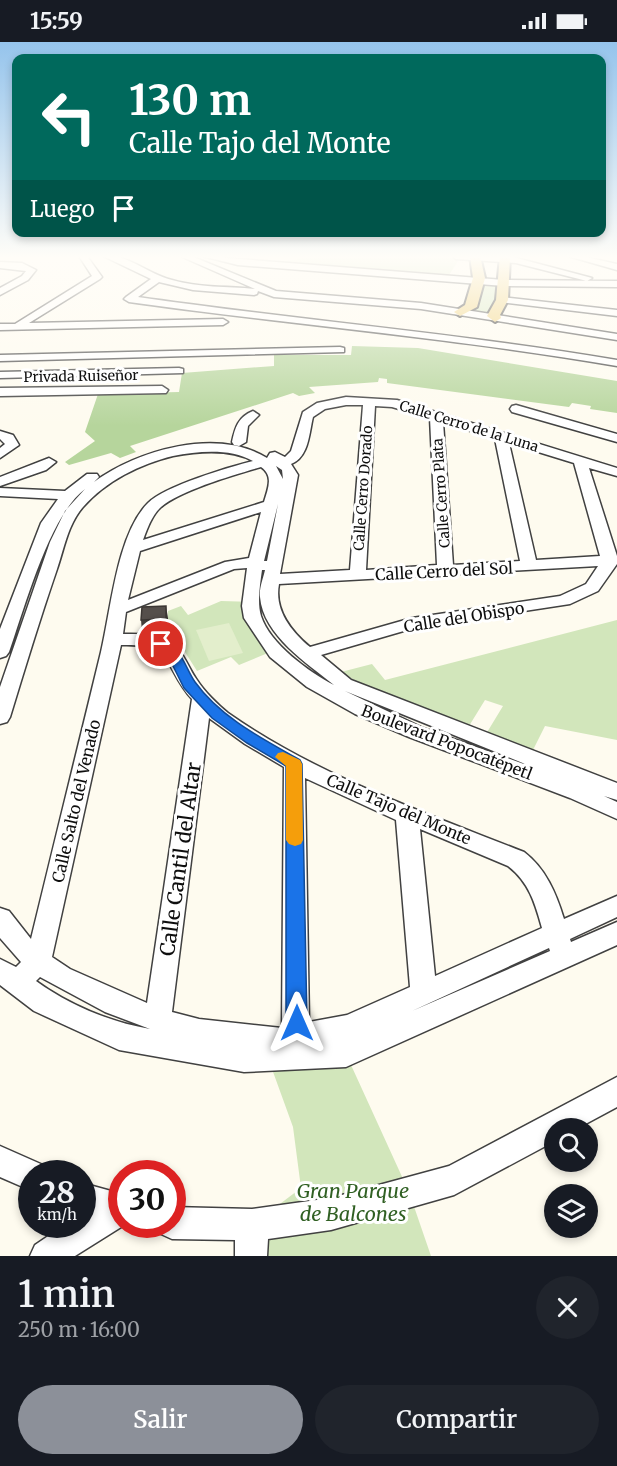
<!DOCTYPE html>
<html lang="es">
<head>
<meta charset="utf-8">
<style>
  body { margin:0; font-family:Merriweather,serif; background:#20242c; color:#f1f3f6; height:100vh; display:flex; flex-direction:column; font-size:22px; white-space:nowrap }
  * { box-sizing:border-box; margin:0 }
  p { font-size:20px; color:#9ea1a6 }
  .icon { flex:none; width:33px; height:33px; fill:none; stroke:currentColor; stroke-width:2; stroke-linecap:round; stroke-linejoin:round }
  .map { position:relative; height:1214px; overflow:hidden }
  .sheet { display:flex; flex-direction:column; background:#171b24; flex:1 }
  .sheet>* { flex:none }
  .top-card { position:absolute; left:12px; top:12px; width:594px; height:183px; border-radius:12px; box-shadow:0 3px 9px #0003; background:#00695c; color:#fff; overflow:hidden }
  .tools { position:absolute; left:544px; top:1076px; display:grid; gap:12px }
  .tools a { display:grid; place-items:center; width:54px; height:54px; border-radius:50%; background:#171b24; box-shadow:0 3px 9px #0003; font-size:30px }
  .speed { position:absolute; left:18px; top:1118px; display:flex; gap:12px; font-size:30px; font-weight:700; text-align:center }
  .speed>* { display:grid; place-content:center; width:78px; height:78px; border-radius:50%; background:#171b24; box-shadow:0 3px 9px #0003; line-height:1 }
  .speed small { font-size:15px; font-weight:400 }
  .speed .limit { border:9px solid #d22; background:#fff; color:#111 }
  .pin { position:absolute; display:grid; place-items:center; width:51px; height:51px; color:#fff; margin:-26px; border:3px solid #fff; border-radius:50%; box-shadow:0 2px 6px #0007 }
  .me { position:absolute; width:66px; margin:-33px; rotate:0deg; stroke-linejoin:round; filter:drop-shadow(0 0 4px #0008) }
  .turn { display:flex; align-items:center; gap:21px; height:126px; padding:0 18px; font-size:27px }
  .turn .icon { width:78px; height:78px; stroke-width:2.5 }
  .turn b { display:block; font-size:42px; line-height:51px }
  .then { display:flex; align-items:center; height:57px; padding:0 18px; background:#0003; gap:12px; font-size:22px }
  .round { display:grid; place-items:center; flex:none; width:63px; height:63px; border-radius:32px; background:#20242c }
  .head { display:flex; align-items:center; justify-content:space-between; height:102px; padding:0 18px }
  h1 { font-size:36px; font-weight:600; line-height:45px }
  .cta { display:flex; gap:12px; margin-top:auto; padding:12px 18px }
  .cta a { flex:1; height:69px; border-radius:36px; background:#8c9099; color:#fff; font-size:24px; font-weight:600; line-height:69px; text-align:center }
  .cta a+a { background:#20242c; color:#f1f3f6 }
  .status { display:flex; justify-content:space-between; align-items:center; height:42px; padding:0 30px; background:#171b24; direction:ltr }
  .status svg { height:16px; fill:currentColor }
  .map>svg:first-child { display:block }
  .green { fill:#d2e6bb }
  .forest { fill:#b6d59c }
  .pitch { fill:#e3eecc }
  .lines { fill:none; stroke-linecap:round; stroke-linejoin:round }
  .minor-casing { stroke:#414141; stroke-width:3 }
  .major-casing { stroke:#1f1f1f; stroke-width:4 }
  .minor { fill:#fff; fill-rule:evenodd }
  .major { fill:#eecd6f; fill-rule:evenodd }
  .wall { fill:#494440 }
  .shaded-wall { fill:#3c3734 }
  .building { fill:#554f4b; stroke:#3c3734; stroke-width:1.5 }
  .route { fill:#1a73e8; stroke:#114b97; stroke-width:1.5 }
  .slow { fill:#f59e0b }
  .labels { text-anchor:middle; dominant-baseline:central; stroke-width:6; stroke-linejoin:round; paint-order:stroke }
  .far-street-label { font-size:14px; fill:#0e0e0e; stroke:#fff }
  .street-label { font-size:16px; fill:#0e0e0e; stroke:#fff }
  .near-street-label { font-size:20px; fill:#0e0e0e; stroke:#fff }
  .near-park-label { font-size:20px; font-style:italic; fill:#306023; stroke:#fff }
</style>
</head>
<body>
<div class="status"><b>15:59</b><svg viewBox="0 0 49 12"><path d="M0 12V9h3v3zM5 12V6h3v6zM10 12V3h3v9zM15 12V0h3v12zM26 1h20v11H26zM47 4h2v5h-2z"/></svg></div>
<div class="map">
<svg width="617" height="1214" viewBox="0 0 617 1214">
  <rect width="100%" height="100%" fill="#fefbef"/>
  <!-- green -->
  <path class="green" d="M315,214H440L460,216L449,233L277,221Z
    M480,240L502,241L501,258L490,272L466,269Z
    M221,559L258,560L266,590L280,606L239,623L231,615L197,629L178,599L167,590L168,569L181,564L188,573Z
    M617,578V698L545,684L532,710L486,692L503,664L485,658L469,684L382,655L341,630L372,622L385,638Z
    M346,1012L409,1150L431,1214H251L252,1183L301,1146L293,1085L268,1016Z"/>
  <!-- forest -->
  <path class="forest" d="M352,304L418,306L617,339V371L590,367L591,364L572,361L569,365L387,341V337L379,336L378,340L309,345L315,351L299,354L293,351L130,404L136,410L120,416L111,411L69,423L65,420L95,399L85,390L98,352L179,350L182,331L274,324V313H351Z"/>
  <!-- pitch -->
  <path class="pitch" d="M229,581L243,611L209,619L196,588Z"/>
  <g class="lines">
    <defs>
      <path id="minor" d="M79,214H87L102,235L100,237L29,281L223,277L228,280L223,283L0,288V282H15L92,234Z
        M103,214C129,212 147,232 172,238C199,246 227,244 255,247L180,214H191L276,249L421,261L617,292V298L421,267L274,255L258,249L257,252L254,253L193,248L159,240L138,255C297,278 458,291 617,318V324C455,296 292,283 129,260L124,257L126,255L151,237Z
        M202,214L504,238L617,239V245L504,244L238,223Z
        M452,214H509L592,236L587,239L516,221L456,217Z
        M568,214H581L617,222V228Z
        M0,220L22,221L36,228L28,238L0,253V246L22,234L26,229L0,226Z
        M502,255L617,268V274L499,260V256Z
        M340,305L344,306V310L0,319V313Z
        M179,326L183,327V331L0,336V330Z
        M162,344L168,348L166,351L0,354V346Z
        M346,355L397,358L617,426V434L589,426L617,514V522L598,549L570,562L414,586L321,613L351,638L617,741V758L604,754L617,760V777L570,756L409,695L355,672L307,645L270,615L244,576L242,564L247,526L234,527L126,570L123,592C136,592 155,591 168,598C183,607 187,624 197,638C204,649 218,663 228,671C318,734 423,770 524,810C546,827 556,851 564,877L617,854V875L570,897L571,900L617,880V903L346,1025L244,1030L119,1008L34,969L0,943V917L16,925L21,920L0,896V866L9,869L31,897C54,801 78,706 101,610C111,568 117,492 148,461C165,444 229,425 253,419C230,406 199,409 173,414C140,422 106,439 83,465C68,482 64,507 57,527C40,576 25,626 10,675L7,680L0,682V645L50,500L65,469L85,447C49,474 25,565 9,610L6,614L0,616V587L41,481L58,457L0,454V446L65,449L87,432H97L99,435L94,440C138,408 217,385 267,416L270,411L275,410L285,415L291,409L303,370L317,361ZM346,363H363L350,528L280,532L298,433L291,422C309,415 309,391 313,375L325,367ZM375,364L392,365L430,376L437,523L366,528ZM443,380L495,397L520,519L453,523ZM509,401L574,421L600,514L536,518ZM276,424L282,428L283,437ZM261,425C274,434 268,446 264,460L143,498C147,487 152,473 161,465C181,448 234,433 261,425ZM278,462L267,519H264ZM261,470L249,516L225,520L128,558L140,509ZM598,524L586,542L560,554L412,576L310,605C291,589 274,568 279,542ZM262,528H265C263,537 259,546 260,555C263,593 308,622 334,643C309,630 270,602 261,574C257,560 260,543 262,528ZM121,603C176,601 163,625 192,657L147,961L70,927L52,915ZM345,649L535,726L423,686ZM209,676L245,702L284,725L282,986L199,977L172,970ZM305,736L396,778L410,945L347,973L309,980ZM420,787L508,824C529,840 535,861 542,886L435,934ZM549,906L550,909L412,969ZM40,935L105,970L150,987C110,980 69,963 36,939Z
        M516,363L617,392V400L512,370L510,367L512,364Z
        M253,369L259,373L248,384L246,400L239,404L234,403L232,400C235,386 238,375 253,369Z
        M0,389L13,393L19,403L0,416V406L5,402L0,397Z
        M49,416L56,420L46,428L0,444V435Z
        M617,1035V1065L578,1086H555V1099L454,1153L331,1188L268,1197L267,1214H235V1198L172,1197L161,1192L157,1182H172V1165L252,1167L331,1156L449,1124Z
        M0,1104L43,1123L46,1131H32V1149L0,1135Z
        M82,1141L122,1152V1182H126L75,1214H30L35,1203L66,1182H82Z"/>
      <path id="major" d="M470,214H480L485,236L477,265L460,274L454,270L465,263L473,236Z
        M500,214H510L508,258L500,273L501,276L495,280L487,274L496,258Z"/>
    </defs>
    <!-- minor casing -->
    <use href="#minor" class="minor-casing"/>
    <!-- major casing -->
    <use href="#major" class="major-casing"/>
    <!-- minor -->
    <use href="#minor" class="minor"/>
    <!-- major -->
    <use href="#major" class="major"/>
  </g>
  <!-- wall -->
  <path class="wall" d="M168,576L167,589L142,590L141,578Z"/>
  <!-- shaded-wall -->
  <path class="shaded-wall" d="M166,564L168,576L167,589L166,577Z"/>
  <!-- building -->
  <path class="building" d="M166,564V577L141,578L142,565Z"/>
  <!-- sky -->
  <linearGradient id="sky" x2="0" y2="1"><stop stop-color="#95c4ec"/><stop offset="0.56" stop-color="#fffdf8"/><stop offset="1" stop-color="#fffdf8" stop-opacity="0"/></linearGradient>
  <rect width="617" height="384" fill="url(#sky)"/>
  <!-- route -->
  <path class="route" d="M161,598C181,603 185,626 195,640C221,676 263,697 300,718L302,722L307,981L304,988L297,991L289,988L286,981V724L247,701L212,676L184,646L171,620L155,602Z"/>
  <!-- slow -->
  <path class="slow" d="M283,710L300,718L302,722L303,798L301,802L295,804L289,802L286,798V724L275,715L278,711Z"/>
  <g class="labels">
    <!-- far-street labels -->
    <g class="far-street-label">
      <text transform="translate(81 334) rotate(-1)">Privada Ruiseñor</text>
      <text transform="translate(469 384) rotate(17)">Calle Cerro de la Luna</text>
      <text transform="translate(363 446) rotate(-86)">Calle Cerro Dorado</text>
      <text transform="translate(441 451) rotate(-94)">Calle Cerro Plata</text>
    </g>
    <!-- street labels -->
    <g class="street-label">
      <text transform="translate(444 529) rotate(-3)">Calle Cerro del Sol</text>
      <text transform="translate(464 575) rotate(-9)">Calle del Obispo</text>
      <text transform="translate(447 700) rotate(21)">Boulevard Popocatépetl</text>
      <text transform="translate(76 759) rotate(-77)">Calle Salto del Venado</text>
      <text transform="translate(399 767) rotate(23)">Calle Tajo del Monte</text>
    </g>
    <!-- near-street labels -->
    <g class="near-street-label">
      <text transform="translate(180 817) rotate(-82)">Calle Cantil del Altar</text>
    </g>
    <!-- near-park labels -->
    <g class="near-park-label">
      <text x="353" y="1148">Gran Parque<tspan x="353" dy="23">de Balcones</tspan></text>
    </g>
  </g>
</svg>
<div class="tools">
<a><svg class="icon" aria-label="search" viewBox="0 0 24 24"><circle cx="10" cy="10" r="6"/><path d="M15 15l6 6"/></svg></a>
<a><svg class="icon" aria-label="layers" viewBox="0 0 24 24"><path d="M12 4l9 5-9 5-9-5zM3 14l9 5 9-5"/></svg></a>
</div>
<div class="speed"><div>28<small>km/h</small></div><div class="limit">30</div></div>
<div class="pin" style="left:161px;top:602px;background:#d93025"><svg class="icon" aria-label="arrive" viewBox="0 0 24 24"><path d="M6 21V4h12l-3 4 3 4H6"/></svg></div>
<svg class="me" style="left:297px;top:981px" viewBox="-20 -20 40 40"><path d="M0-17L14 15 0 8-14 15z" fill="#1a73e8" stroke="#fff" stroke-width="4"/></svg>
<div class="top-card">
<div class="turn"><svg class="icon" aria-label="left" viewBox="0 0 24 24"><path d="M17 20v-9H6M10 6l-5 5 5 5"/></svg><div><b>130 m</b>Calle Tajo del Monte</div></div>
<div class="then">Luego<svg class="icon" aria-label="arrive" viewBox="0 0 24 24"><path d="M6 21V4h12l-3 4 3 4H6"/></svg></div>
</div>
</div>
<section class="sheet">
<div class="head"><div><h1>1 min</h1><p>250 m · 16:00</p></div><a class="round"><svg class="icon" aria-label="close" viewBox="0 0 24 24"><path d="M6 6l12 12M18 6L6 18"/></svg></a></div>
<div class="cta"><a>Salir</a><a>Compartir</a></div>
</section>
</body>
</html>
